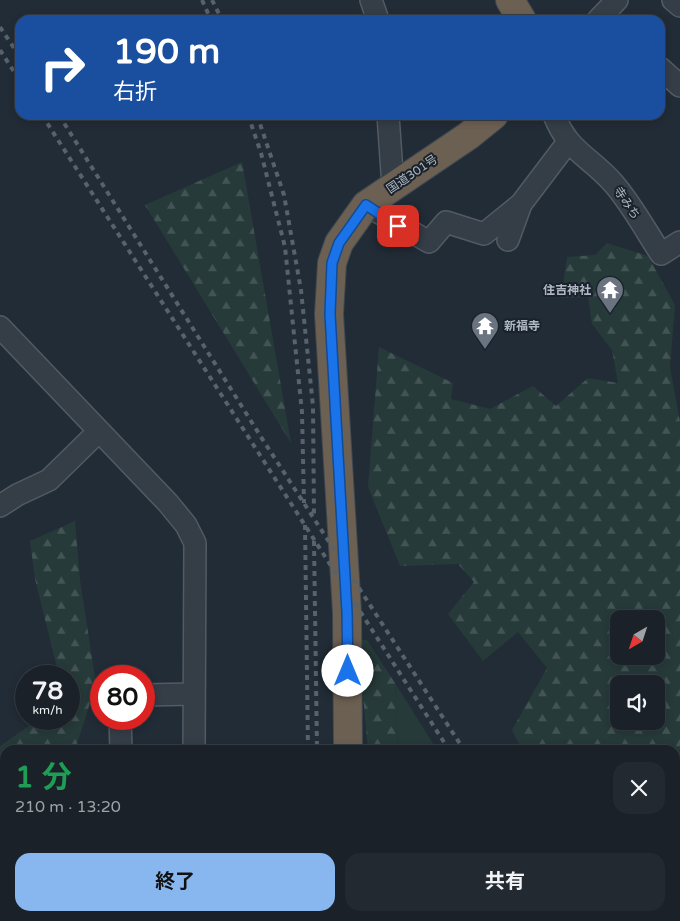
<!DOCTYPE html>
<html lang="ja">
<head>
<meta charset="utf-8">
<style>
  body { margin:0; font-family:"Varela Round","Noto Sans JP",sans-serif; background:#232930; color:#f1f3f6; height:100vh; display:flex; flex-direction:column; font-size:19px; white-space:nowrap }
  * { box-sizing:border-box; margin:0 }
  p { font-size:16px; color:#9fa3a8 }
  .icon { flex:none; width:28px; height:28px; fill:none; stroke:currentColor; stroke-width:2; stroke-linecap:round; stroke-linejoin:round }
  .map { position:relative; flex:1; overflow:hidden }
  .panel { position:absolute; left:0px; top:745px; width:680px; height:176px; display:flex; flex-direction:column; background:#1a2128; border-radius:15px 15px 0 0; box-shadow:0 2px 8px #0003,0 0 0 1px #383e45 }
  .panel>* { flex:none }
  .top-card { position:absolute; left:15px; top:15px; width:650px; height:105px; border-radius:15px; box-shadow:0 2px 8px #0003,0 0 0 1px #383e45; background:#1a4fa0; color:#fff; overflow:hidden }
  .needle { width:32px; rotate:219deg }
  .buttons { position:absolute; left:610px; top:610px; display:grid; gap:10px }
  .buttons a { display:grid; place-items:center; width:55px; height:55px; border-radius:10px; background:#1a2128; box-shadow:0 2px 8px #0003,0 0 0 1px #383e45; font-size:25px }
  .speed { position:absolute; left:15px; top:665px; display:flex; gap:10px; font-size:25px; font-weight:700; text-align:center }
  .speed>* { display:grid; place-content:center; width:65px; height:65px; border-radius:50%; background:#1a2128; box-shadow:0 2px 8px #0003,0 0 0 1px #383e45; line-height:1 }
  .speed small { font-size:12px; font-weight:400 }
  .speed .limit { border:8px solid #d22; background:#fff; color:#111 }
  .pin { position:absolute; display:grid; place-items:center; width:42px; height:42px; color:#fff; margin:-21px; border-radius:10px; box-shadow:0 2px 8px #0006 }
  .me { position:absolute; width:55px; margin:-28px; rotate:0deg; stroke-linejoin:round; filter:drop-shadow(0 0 4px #0008) }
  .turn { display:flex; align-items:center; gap:18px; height:105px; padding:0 15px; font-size:22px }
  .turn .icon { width:65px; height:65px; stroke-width:2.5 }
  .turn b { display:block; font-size:35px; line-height:42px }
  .round { display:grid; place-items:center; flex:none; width:52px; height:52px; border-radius:15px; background:#232930 }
  .headline { display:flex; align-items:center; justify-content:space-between; height:85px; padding:0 15px }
  h1 { font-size:30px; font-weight:700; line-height:38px; color:#1e9e55 }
  .action { display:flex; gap:10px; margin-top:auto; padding:10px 15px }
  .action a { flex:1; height:58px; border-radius:15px; background:#88b7f0; color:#111; font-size:20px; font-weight:700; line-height:58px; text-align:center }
  .action a+a { background:#232930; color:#f1f3f6 }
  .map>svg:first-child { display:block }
  .green { fill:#263a39 }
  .forest { fill:url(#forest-firs); fill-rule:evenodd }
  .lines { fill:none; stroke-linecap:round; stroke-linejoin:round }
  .minor-casing { stroke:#525b64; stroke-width:24 }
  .highway-casing { stroke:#3f4851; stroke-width:30 }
  .minor { stroke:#353d47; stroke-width:21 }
  .highway { stroke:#6c6052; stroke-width:28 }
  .rail { stroke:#57626d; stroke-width:4; stroke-dasharray:5 5; stroke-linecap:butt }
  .route-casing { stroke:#114b97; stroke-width:12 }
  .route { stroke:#1a73e8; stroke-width:9 }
  .labels { text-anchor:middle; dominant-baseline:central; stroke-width:4; stroke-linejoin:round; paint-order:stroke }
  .street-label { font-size:12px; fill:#afb8c3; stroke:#1a222b }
  .poi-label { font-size:12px; font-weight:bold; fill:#afb8c3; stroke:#1a222b; text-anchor:end }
</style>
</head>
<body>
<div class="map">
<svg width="680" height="921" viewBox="0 0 680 921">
  <defs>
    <pattern id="forest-firs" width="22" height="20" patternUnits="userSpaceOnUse" patternTransform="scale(1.25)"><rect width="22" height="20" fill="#263a39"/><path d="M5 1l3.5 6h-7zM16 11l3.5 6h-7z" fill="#435454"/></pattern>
  </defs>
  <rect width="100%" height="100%" fill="#222c36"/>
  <!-- green -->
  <path class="green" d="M395,683L437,750H398Z"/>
  <!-- forest -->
  <path class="forest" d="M242,162L291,443L145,205Z
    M607,243L648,256L675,305L670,367L680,422V796L675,793V750H522L512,730L547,668L518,632L483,661L448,614L474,582L458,564L400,566L368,487L379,347L453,383L451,399L490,409L533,386L556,406L588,378L618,383L612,350L592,324L588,297L561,298L567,257L595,255ZM619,619H656V656H619ZM619,684H656V721H619Z
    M75,521L80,580L96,684L75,750H5V836L0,834V746L39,719H69V676H59L35,579L30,541Z
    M358,640H367L395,683L398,750H368Z
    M675,880L680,882V921H594L591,916H675Z"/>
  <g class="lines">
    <defs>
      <path id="minor" d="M371,0L378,20
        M673,0L680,6
        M598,20L617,0
        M660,68L680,86
        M388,115L393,187
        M554,115C569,153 590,156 614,184C632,205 646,231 661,254L680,242
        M366,205L429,242L446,222L484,234L521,204
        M508,240L521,204L568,142
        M0,327L168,503L186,525L195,543L194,750
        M0,506L17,495L49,480L98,432
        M144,695L194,694
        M120,719L121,750
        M675,830L680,827
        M0,845L5,847
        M529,921L539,916"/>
      <path id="highway" d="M510,0L522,20
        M348,750L347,612L329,314L332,263L339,243L366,205L468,136L494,115
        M349,916V921"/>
    </defs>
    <!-- minor casing -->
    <use href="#minor" class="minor-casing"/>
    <!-- highway casing -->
    <use href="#highway" class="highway-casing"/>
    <!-- minor -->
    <use href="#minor" class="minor"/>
    <!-- highway -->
    <use href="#highway" class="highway"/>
    <!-- rail -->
    <path class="rail" d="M202,0L211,20
      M212,0L222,20
      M0,27L20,57
      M0,50L20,81
      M42,115L449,750
      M59,115L261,437L464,750
      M248,115L261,153L285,247L302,412L304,503
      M257,115L284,195L301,290L313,406L314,516
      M305,525L308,750
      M314,541L317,750
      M318,916V921
      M555,916L558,921
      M571,916L574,921
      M309,921V916"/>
  </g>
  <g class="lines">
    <defs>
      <path id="route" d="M348,671L347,612L330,314L332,263L339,243L366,205L398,226"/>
    </defs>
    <!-- route casing -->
    <use href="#route" class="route-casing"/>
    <!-- route -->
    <use href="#route" class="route"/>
  </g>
  <!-- icons -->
  <defs>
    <symbol id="temple-pin" viewBox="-11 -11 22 30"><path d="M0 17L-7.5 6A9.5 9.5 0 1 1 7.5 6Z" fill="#6b7280" stroke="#1a222b"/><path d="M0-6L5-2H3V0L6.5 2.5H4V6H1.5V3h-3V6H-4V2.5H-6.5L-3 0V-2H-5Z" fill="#fff"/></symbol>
  </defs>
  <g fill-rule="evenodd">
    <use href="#temple-pin" x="594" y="274" width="32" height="43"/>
    <use href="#temple-pin" x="469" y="310" width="32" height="43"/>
  </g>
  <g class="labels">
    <!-- street labels -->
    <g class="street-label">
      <text transform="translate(412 174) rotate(-34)">国道301号</text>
      <text transform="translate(627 203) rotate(56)">寺みち</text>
    </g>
    <!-- poi labels -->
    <g class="poi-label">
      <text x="591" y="290">住吉神社</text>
      <text x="504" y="326" text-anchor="start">新福寺</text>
    </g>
  </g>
</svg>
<div class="buttons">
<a><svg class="needle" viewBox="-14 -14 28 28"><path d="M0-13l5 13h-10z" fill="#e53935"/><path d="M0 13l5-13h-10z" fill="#9fa3a8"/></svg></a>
<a><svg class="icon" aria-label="sound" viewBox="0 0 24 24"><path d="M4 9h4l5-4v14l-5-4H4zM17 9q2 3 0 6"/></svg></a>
</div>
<div class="speed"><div>78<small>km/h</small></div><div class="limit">80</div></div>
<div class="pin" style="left:398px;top:226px;background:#d93025"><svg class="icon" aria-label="arrive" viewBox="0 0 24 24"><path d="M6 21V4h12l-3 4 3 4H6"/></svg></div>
<svg class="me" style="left:348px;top:671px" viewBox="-20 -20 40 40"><circle r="19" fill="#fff"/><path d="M0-13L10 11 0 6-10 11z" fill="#1a73e8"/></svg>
<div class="top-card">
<div class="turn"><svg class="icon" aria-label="right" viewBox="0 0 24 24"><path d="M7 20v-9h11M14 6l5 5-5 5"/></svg><div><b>190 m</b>右折</div></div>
</div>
<section class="panel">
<div class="headline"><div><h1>1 分</h1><p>210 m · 13:20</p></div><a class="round"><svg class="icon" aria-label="close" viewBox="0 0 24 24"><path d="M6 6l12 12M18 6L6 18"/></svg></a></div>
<div class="action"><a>終了</a><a>共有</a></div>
</section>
</div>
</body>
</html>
